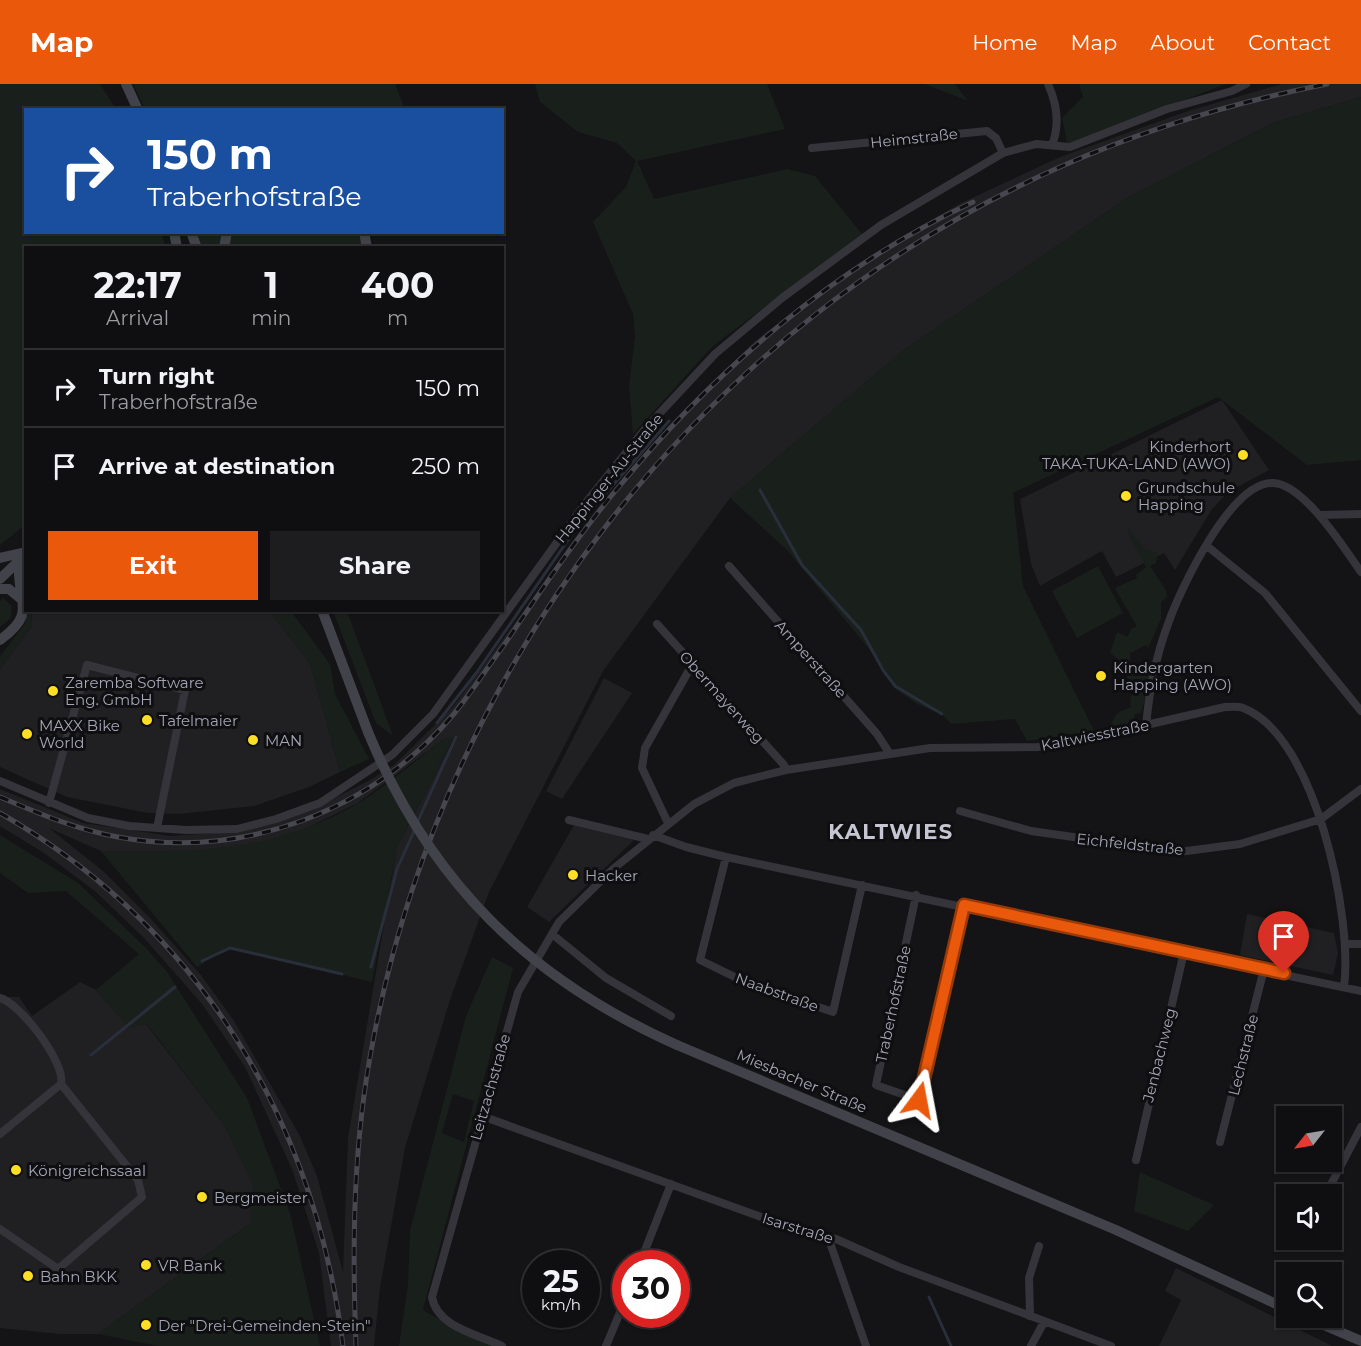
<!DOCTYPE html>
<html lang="en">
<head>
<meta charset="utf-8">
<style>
  body { margin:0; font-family:Montserrat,sans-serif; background:#1d1c1e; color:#f1f3f6; height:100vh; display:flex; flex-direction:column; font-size:22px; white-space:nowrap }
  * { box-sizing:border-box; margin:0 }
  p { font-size:20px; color:#9b9c9f }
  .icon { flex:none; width:33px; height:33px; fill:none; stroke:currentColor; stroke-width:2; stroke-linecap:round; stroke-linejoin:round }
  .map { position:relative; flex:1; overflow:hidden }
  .sheet { position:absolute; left:24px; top:162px; width:480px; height:366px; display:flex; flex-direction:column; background:#0f0e10; border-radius:0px; box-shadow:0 2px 4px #0004,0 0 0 2px #2f2e30 }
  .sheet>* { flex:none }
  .guide { position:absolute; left:24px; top:24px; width:480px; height:126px; border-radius:0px; box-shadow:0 2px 4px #0004,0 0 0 2px #2f2e30; background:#1a4fa0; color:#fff; overflow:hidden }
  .needle { width:39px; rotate:239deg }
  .fabs { position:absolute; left:1276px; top:1022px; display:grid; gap:12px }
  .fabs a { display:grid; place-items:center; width:66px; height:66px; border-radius:0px; background:#0f0e10; box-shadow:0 2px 4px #0004,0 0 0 2px #2f2e30; font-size:30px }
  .speed { position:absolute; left:522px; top:1166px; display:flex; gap:12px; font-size:30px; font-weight:700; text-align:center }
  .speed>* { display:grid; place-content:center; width:78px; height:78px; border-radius:50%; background:#0f0e10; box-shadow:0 2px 4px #0004,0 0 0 2px #2f2e30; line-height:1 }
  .speed small { font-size:15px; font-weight:400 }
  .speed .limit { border:9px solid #d22; background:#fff; color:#111 }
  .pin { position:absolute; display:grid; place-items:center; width:51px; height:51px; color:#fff; margin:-62px -26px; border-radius:50% 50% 50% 0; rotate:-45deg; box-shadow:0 0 6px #0007 }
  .pin .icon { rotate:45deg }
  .me { position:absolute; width:66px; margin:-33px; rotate:13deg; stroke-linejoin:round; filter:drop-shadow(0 0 4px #0008) }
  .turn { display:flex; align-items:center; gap:21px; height:126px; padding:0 24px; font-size:27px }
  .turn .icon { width:78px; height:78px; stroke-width:2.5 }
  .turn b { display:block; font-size:42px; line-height:51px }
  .eta { display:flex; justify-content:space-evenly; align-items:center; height:102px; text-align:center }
  .eta b { font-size:36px; font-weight:700; line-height:42px }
  .primary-button { display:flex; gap:12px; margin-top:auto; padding:12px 24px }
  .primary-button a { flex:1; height:69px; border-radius:0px; background:#ea580c; color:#fff; font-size:24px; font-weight:700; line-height:69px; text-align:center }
  .primary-button a+a { background:#1d1c1e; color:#f1f3f6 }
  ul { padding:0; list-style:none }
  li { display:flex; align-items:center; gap:18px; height:78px; padding:0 24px; border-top:2px solid #2f2e30 }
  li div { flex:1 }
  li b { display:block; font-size:22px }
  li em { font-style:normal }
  header { display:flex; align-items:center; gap:36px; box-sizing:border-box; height:84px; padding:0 30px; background:#ea580c; color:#fff }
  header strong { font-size:28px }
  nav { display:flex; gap:33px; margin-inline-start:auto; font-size:21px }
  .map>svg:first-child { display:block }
  .built { fill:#201f22; fill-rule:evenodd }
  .green { fill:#19201c; fill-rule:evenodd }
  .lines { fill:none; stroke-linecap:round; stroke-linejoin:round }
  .stream { stroke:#292f3a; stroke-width:3 }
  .street { stroke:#34343a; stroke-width:8 }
  .secondary { stroke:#42424b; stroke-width:10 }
  .rail-casing { stroke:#474750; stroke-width:5 }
  .rail { stroke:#0f0e10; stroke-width:3; stroke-dasharray:9; stroke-linecap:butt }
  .secondary-bridge { stroke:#42424b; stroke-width:10 }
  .route-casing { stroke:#983908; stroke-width:15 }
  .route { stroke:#ea580c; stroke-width:10 }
  .poi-dot { fill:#fcdf24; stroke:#0f0e10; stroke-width:2 }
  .labels { text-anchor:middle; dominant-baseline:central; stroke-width:6; stroke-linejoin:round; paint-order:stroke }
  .street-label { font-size:15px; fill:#a4a6b6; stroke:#0f0e10 }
  .poi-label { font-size:15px; fill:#a4a6b6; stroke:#0f0e10; text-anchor:start }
  .district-label { font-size:21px; font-weight:bold; letter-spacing:1.5px; fill:#c5c6d2; stroke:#0f0e10 }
</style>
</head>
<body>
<header>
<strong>Map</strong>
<nav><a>Home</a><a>Map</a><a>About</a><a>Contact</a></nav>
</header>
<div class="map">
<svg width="1361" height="1262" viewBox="0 0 1361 1262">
  <rect width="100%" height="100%" fill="#141315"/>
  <!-- built -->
  <path class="built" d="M1282,0H1361V13L1273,39L1129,113L904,266L730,414L603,587L489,808L450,916L405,1064L380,1204L374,1262H331L319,1169L292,1085L245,983L202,920L144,854L96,808L44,769L0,742V705L83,739L170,752L230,748L315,724L370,696L394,681L453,623L611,408L678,333L755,257L829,201L894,158L959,120L1060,73L1188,27ZM454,654L397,763L348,1054L343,1188L317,1092L300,1052L234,937L201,891L150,834L103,787L49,744L101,767L190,768L266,758L305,745L358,719L444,655Z
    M1222,316L1269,386L1228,408L1212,425L1175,486L1164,469L1116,493L1102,467L1040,502L1031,480L1020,415Z
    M32,527H269L310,579L340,688L309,703L254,722L179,730L148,729L67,713L0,683V585L31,543Z
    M604,594L632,609L562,715L546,707Z
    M574,741L634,756L549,838L527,823Z
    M1247,830L1334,849L1338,869L1333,891L1240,871Z
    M80,898L96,906L129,943L146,940L225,1042L254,1103L251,1139L98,1250H59L0,1244V913H19L32,932Z
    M1176,1184L1332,1262H1159L1181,1216L1165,1207Z"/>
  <!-- green -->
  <path class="green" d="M0,0H100L116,25L26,26V148L162,149L165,163L26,164L25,441L0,461Z
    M133,0H395L405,25H145Z
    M535,0H767L785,45L637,77L654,115L787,85L815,92L862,150L713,262L633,350L629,303L635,252L633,230L593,138L626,103L636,77L617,59L578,48L540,18Z
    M925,0H955L968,17Z
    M1079,0H1226L1071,59L1067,58L1062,34L1083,13Z
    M1361,13V376L1307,381L1218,313L1013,409L1023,502L1094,647L1027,657L1015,635L951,640L943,631L917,620L894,604L879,577L787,466L730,414L904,266L1129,113L1273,39Z
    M231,148L359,149L362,164H228Z
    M197,149H223L219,163H202Z
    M1129,444L1144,464L1158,469L1156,479L1150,482L1166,506L1167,513L1161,518V535L1148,564L1146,561L1130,569V578L1146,580L1152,588L1141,629L1135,630L1133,642L1115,645L1111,642C1113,630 1120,627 1131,623L1130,613L1138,605L1127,593V582L1110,569L1117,548L1127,553L1132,544L1137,543L1115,504L1137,494L1136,491L1146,483L1127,448Z
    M1098,482L1123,529L1077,554L1052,507Z
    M25,493L26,526L32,527L31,543L0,585V572L25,540Z
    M3,514L12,522L11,534L0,543V517Z
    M269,527H291L330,580L335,610L369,675L340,688L310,579Z
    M333,527H347L393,652L376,639Z
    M454,653L397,763L372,898L229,863L197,883L101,767C195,768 272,769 357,720C387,702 416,676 444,655Z
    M0,751L78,799L145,863L168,889L247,1014L290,1129L320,1262H158L98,1250L250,1140L254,1103L225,1042L147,940L129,944L96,906L139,870L66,807L28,809L0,789Z
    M492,873L513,884L423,1226L461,1248L496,1262H399L408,1201L410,1147L466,932ZM453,1010L474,1017L464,1058L442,1049Z
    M1140,1088L1214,1121L1188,1147L1134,1127Z"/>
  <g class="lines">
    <!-- stream -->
    <path class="stream" d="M760,406L802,481L861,546L883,586L895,602L942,630
      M437,639L477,588L579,440L669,337
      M417,739L456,653
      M202,877L230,864L342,890
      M371,883L397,785L415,745
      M91,971L175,903
      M929,1213L951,1262"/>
    <!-- street -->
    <path class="street" d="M1048,0C1057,20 1060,41 1052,61
      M812,64L987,47L996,54L1003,69
      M1321,431L1361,430
      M1207,462L1265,509L1361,627
      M729,482L877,650L890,670
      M657,540L784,681L786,686
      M1146,642C1149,608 1156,572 1168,540C1180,506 1231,397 1273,399C1304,400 1344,464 1361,488
      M0,697L88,734L129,742L186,746L237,745L276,735L320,719L392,671L433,630L584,421L645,345L715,270L782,214L881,141L1003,69L1036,60L1070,63L1167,25L1232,7L1246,0
      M49,719L87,581L185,606L157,744
      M960,727L1031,747L1179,768L1240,760L1321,735L1361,705
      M569,736L648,755
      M668,739L642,684L645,664L692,581
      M653,751L686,763L726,773L1361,907
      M726,773L700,876L745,898L833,928L862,801
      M916,811L876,1001L919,1016L964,821
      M552,850L606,894L671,932
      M1346,860H1361
      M0,914C20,919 66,979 61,1000L0,1050
      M482,1032L764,1134L836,1155L899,1183L1111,1262
      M1220,1058L1264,885
      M1136,1076L1184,868
      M1326,1110L1361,1043
      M0,1145L58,1185L142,1113L138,1096L61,1000
      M828,1153L866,1262
      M640,1179L671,1100
      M1030,1232L1029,1194L1039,1162
      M502,1262C477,1250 437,1243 432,1213L518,908L559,838L613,785L694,720L734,699L786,686L930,664L1037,663L1063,660L1225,623C1230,623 1238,622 1243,624C1316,651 1353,835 1344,903
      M606,1262L626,1214
      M1031,1262L1044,1238"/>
    <!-- secondary -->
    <path class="secondary" d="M126,0L138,26
      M174,148L177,164
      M191,148L197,164
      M364,148L367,164
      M224,164L227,148
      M0,474L26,468
      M0,495L26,470
      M0,505H9L21,515
      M322,526L368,648
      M0,556C39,528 16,518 19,477
      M677,961L1116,1146L1287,1225
      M1305,1233L1361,1257"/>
    <defs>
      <path id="rail" d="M0,713C38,729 77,746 118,753C243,776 370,728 453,631C471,609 487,584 504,561C540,508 576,454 617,405C714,287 834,183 973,118
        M0,729C199,843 315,1037 343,1262
        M356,1262C352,1160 353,1058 373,957C445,577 705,240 1060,83C1146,45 1235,18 1327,0"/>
    </defs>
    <!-- rail casing -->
    <use href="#rail" class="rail-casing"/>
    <!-- rail -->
    <use href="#rail" class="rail"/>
    <!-- secondary-bridge -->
    <path class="secondary-bridge" d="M368,648C430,798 529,895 677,961"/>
  </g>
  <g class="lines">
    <defs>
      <path id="route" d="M919,1016L964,821L1284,889"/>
    </defs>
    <!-- route casing -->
    <use href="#route" class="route-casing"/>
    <!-- route -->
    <use href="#route" class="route"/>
  </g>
  <!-- markers -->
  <g class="poi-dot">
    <circle cx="1243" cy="371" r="6"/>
    <circle cx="1126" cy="412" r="6"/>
    <circle cx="1101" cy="592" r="6"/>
    <circle cx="53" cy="607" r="6"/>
    <circle cx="147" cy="636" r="6"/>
    <circle cx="27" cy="650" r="6"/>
    <circle cx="253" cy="656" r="6"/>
    <circle cx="573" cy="791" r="6"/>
    <circle cx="16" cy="1086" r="6"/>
    <circle cx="202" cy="1113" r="6"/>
    <circle cx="146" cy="1181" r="6"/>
    <circle cx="28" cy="1192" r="6"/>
    <circle cx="146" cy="1241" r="6"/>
  </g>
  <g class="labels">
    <!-- street labels -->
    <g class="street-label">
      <text transform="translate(914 54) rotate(-6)">Heimstraße</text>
      <text transform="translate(609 394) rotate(-51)">Happinger-Au-Straße</text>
      <text transform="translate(811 575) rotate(48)">Amperstraße</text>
      <text transform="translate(722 613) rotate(48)">Obermayerweg</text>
      <text transform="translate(1095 651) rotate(-11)">Kaltwiesstraße</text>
      <text transform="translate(1130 760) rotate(6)">Eichfeldstraße</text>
      <text transform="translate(777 908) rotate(20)">Naabstraße</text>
      <text transform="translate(893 920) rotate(-78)">Traberhofstraße</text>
      <text transform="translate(1159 971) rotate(-76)">Jenbachweg</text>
      <text transform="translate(1243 971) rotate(-76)">Lechstraße</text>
      <text transform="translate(802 997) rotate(23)">Miesbacher Straße</text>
      <text transform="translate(490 1003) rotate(-74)">Leitzachstraße</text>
      <text transform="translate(798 1144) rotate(17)">Isarstraße</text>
    </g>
    <!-- poi labels -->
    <g class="poi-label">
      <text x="1231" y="362" text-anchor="end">Kinderhort<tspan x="1231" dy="17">TAKA-TUKA-LAND (AWO)</tspan></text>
      <text x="1138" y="403">Grundschule<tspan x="1138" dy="17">Happing</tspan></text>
      <text x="1113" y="583">Kindergarten<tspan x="1113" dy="17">Happing (AWO)</tspan></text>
      <text x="65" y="598">Zaremba Software<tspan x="65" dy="17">Eng. GmbH</tspan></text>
      <text x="159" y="636">Tafelmaier</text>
      <text x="39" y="641">MAXX Bike<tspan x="39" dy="17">World</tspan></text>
      <text x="265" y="656">MAN</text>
      <text x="585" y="791">Hacker</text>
      <text x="28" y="1086">Königreichssaal</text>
      <text x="214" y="1113">Bergmeister</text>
      <text x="158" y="1181">VR Bank</text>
      <text x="40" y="1192">Bahn BKK</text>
      <text x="158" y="1241">Der "Drei-Gemeinden-Stein"</text>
    </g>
    <!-- district labels -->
    <g class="district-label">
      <text x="891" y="747">KALTWIES</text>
    </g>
  </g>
</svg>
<div class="fabs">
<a><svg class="needle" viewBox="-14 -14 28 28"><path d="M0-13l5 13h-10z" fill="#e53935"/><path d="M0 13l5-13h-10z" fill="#9b9c9f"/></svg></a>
<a><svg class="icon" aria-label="sound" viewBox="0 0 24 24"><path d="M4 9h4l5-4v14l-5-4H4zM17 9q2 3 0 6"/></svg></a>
<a><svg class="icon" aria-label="search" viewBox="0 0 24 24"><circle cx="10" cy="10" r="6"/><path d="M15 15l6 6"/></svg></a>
</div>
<div class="speed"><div>25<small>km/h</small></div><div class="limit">30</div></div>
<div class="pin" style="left:1284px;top:889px;background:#d93025"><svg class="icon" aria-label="arrive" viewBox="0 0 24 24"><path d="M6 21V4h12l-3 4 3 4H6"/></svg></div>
<svg class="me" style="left:919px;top:1016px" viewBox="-20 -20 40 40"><path d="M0-17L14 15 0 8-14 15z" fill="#ea580c" stroke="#fff" stroke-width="4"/></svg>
<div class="guide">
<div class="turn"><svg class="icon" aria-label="right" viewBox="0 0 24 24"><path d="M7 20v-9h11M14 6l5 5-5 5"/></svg><div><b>150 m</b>Traberhofstraße</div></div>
</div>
<section class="sheet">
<div class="eta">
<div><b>22:17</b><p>Arrival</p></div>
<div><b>1</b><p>min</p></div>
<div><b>400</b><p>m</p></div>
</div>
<ul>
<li><svg class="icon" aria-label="right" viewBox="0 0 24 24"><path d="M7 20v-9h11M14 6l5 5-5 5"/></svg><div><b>Turn right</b><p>Traberhofstraße</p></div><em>150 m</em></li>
<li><svg class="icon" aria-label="arrive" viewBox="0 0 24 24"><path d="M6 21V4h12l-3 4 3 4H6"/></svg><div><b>Arrive at destination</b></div><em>250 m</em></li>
</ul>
<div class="primary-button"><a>Exit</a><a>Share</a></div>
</section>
</div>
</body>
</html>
